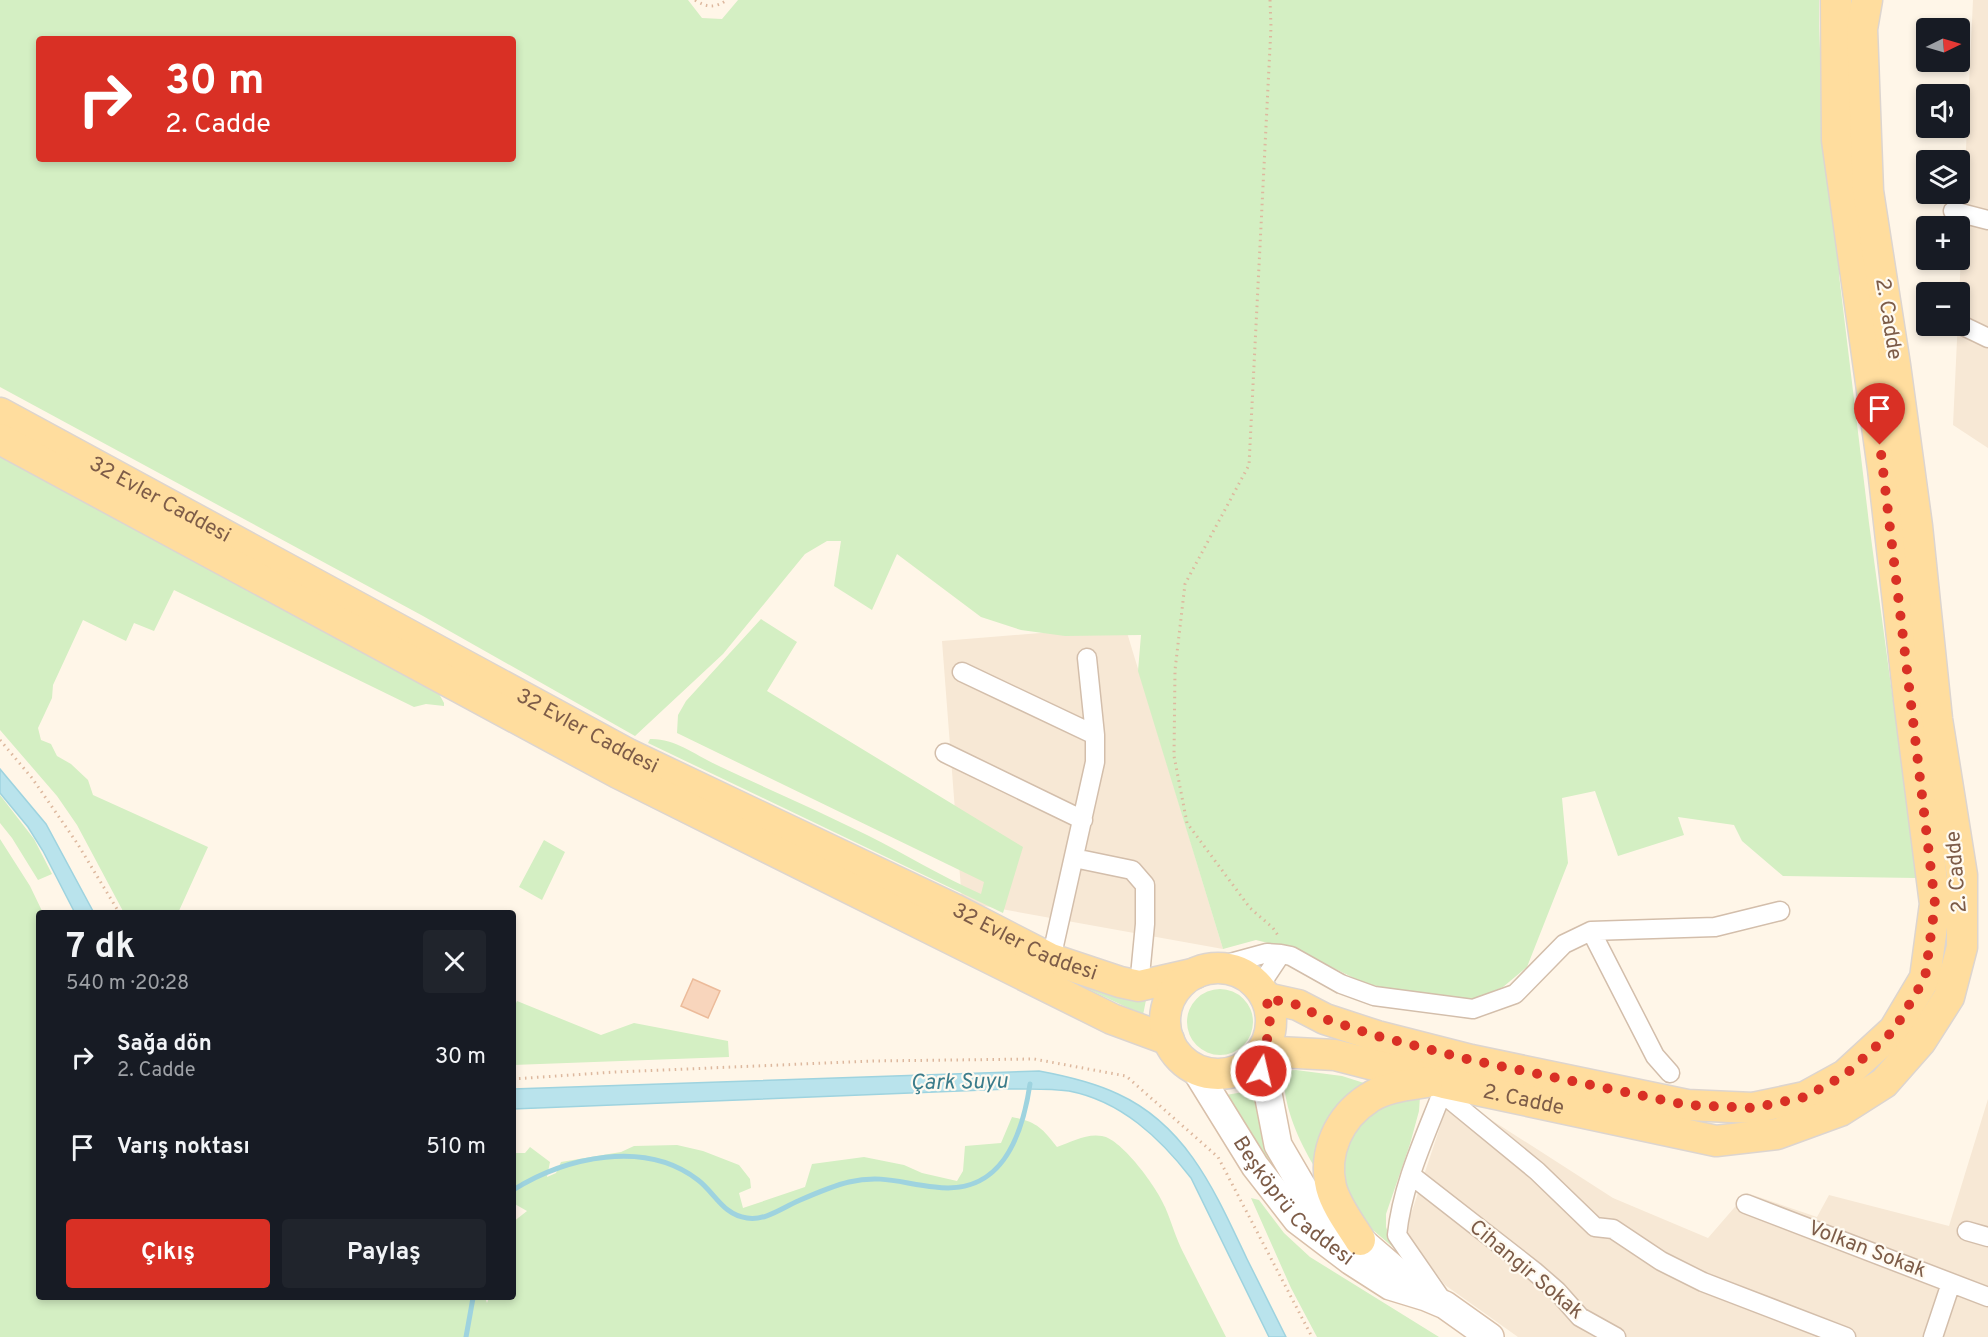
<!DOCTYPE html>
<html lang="tr">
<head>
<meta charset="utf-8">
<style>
  body { margin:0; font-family:Overpass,sans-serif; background:#20242c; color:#f1f3f6; height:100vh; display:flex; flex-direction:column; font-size:22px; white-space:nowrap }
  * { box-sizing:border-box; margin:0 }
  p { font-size:20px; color:#9ea1a6 }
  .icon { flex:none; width:33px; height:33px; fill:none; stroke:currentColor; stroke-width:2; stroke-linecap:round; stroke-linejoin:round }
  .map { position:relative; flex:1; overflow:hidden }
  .side { position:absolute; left:36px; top:910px; width:480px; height:390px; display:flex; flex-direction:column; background:#171b24; border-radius:6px; box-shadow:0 3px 9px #0003 }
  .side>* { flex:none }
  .guide { position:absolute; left:36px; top:36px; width:480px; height:126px; border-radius:6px; box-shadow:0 3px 9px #0003; background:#d93025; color:#fff; overflow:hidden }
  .needle { width:39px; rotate:85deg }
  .buttons { position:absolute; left:1916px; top:18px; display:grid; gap:12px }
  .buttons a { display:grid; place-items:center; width:54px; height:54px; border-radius:6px; background:#171b24; box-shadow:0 3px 9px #0003; font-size:30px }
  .pin { position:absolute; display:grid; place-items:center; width:51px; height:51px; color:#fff; margin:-62px -26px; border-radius:50% 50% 50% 0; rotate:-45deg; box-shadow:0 0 6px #0007 }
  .pin .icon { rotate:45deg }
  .me { position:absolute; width:66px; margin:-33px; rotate:9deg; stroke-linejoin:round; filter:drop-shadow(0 0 4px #0008) }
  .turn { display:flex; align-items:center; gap:21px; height:126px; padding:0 30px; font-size:27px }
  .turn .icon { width:78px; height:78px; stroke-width:2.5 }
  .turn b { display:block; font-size:42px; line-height:51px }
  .round { display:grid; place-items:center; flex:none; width:63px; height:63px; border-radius:6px; background:#20242c }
  .head { display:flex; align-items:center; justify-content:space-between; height:102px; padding:0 30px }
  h1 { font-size:36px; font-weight:700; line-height:45px }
  .action { display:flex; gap:12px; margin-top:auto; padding:12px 30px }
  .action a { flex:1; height:69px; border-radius:6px; background:#d93025; color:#fff; font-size:24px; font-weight:700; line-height:69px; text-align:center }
  .action a+a { background:#20242c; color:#f1f3f6 }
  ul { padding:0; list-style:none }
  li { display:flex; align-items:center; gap:18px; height:90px; padding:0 30px }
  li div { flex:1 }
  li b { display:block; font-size:22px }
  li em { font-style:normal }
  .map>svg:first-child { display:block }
  .residential { fill:#f7e8d5 }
  .green { fill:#d4efc3; fill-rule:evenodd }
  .water { fill:#b9e3ec; stroke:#9ed3df; stroke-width:1.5 }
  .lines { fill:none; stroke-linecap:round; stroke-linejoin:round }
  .stream { stroke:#9ed3df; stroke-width:5 }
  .building { fill:#f8d5bc; stroke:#ecbb9a; stroke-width:1.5 }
  .street-casing { stroke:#d3beab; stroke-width:21 }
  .secondary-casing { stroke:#d9c0aa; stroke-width:30 }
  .primary-casing { stroke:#ddd5cf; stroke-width:33 }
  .path { stroke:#ddb89e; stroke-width:3; stroke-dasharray:1.5 4.5; stroke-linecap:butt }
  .street { stroke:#fff; stroke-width:18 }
  .secondary { stroke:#fff; stroke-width:27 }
  .primary { stroke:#ffdd9e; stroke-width:30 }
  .route { stroke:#d93025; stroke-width:10; stroke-dasharray:0 18 }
  .labels { text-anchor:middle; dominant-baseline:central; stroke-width:4.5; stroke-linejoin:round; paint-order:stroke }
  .street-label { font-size:21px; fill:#7d5c48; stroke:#fffaf0 }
  .water-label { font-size:22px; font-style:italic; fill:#3b7c8b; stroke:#fffaf0 }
</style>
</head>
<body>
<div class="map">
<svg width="1988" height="1337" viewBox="0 0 1988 1337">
  <rect width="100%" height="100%" fill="#fff6e8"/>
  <!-- residential -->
  <path class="residential" d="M1973,0H1988V448L1953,425Z
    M1125,626L1223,949L962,902L942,641Z
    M1451,1094L1613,1198L1708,1238L1747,1193L1817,1217L1829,1195L1949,1226L1988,1099V1337H1518L1445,1285L1405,1232Z"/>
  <!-- green -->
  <path class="green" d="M0,0H688L702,18L722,19L738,0H1819V26L1824,143L1841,262L1839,275L1869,523L1917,878L1783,876L1742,841L1734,825L1678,817L1684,835L1618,856L1595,791L1562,798L1568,863L1527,967L1503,987L1479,997L1450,1003L1364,983L1299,951L1256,940L1223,949L1138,671L1141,635L1065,636L1021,630L981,617L897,554L872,610L834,586L841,541H827L805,554L723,654L635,736L423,616L0,387ZM39,39H513V159H39Z
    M0,450L437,690L444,703V706L426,704L414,707L174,590L154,631L134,623L126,641L83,620L53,685L52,698L38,728L41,740L51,744L57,756L71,764L88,780L93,795L208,847L178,913H124L77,825L57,796L0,730Z
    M761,619L797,642L767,691L1023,847L1003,913L648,743L650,739C676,738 698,757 721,767C770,790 819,811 867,835C905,854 942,877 981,894L984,882L677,733L678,715L686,701Z
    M0,795L34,839L52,874L38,880L12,838L0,823Z
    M0,839L30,886L43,913L39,914V1298H485L487,1303L489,1298H513V1222L527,1211L513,1203V1153H525L530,1147L550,1162L547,1177L556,1173L561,1162L621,1152L634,1146L677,1145L703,1151L739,1165L750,1179L751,1188L739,1193L743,1208L805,1187L812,1164L864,1157L904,1165L922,1173L957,1181L963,1171L965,1146L1001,1143L1012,1117C1037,1122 1042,1128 1057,1147C1071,1142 1087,1133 1102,1136C1122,1139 1158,1189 1165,1207C1172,1223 1176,1239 1184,1254C1198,1282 1212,1309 1226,1337H0Z
    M544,840L565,852L542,900L519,887Z
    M1022,958L1147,995L1143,1015Z
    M1187 1022a33 33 0 1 1 66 0a33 33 0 1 1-66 0Z
    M517,1001L601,1035L634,1023L728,1041L729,1057L513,1065V1010Z
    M1296,1070L1342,1076L1364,1083C1327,1113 1326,1122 1314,1166C1298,1139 1282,1104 1284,1071Z
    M1255,1090L1307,1204L1275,1173L1226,1095Z
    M1407,1094L1420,1097L1419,1111L1410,1144L1386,1214V1227L1394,1248L1354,1214L1338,1164L1359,1115Z
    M1251,1198L1259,1200L1284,1233L1310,1257L1439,1337H1317L1291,1288Z"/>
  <!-- water -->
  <path class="water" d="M0,769L46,824L94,913H75L43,851L28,827L0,793Z
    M1039,1071C1066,1076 1093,1082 1118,1094C1188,1126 1216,1194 1247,1259C1260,1285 1273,1311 1286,1337H1269L1191,1178C1160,1138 1121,1101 1069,1091C1049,1088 1029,1089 1009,1089L513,1109V1089Z"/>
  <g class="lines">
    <!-- stream -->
    <path class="stream" d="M513,1190C566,1157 645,1139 698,1180C715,1193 723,1215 747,1218C765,1221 782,1208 798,1201C814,1194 832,1186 849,1182C883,1174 903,1184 935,1187C1001,1196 1022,1138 1030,1084
      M466,1337L473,1298"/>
  </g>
  <!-- building -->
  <path class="building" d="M693,979L720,991L708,1018L681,1006Z"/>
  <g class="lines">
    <defs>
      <path id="street" d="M1953,211L1988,220
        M1959,324L1988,338
        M962,672L1095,735
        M945,753L1083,820
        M1074,858L1132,870L1145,885V924L1139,986
        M1591,931L1655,1056L1670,1073
        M1051,959L1095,762V735L1087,658
        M1212,968L1267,953L1281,954
        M1259,987L1281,954L1291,956L1341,984L1374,996L1473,1009L1515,994L1564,944L1591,931L1715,927L1780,911
        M1444,1083L1442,1093C1424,1139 1402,1186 1397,1235L1444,1303
        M1442,1093L1537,1171L1595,1227L1613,1229L1661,1261L1703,1282L1846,1337
        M1411,1175L1534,1271L1557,1291L1580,1317L1616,1337
        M1746,1204L1988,1297
        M1967,1231L1988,1237
        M1933,1337L1951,1283"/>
      <g id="secondary">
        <path d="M1256,1058L1266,1083L1278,1145L1306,1193L1409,1282"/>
        <path id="s1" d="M1195,1069L1255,1166L1297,1220L1351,1261L1390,1286L1426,1297L1445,1305L1490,1337"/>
      </g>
      <g id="primary">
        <path id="s2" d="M0,413L628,754L954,909L1051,959L1120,982L1139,986L1196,973"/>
        <path d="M0,439L618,773L1112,1019L1169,1040"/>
        <circle cx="1218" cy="1021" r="53"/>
        <path d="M1266,998L1298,1005L1325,1019L1377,1036L1471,1060L1687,1105L1753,1108L1805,1097L1845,1075L1894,1030L1925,978L1935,904L1909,700L1883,469L1837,140L1836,0"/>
        <path id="s3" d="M1262,1051L1335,1055L1444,1083L1716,1141L1777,1134L1840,1111L1884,1083L1921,1041L1949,997L1962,947V875L1937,719L1917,526L1895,365L1868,191L1862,29L1867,0"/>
        <path d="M1360,1240C1350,1224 1336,1206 1331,1187C1323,1152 1339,1117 1369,1098C1385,1087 1408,1085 1427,1082"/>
      </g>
    </defs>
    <!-- street casing -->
    <use href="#street" class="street-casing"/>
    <!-- secondary casing -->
    <use href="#secondary" class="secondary-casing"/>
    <!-- primary casing -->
    <use href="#primary" class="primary-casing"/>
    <!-- path -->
    <path class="path" d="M695,0C707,8 715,8 727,0
      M1270,0L1271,27L1249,465L1185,584L1175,670L1174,756L1187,823L1250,908L1273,928L1279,937
      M0,740L32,778L77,843L120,914
      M513,1079L615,1072L874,1061L1034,1059L1126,1076L1218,1157L1312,1337"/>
    <!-- street -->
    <use href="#street" class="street"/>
    <!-- secondary -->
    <use href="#secondary" class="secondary"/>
    <!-- primary -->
    <use href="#primary" class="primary"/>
  </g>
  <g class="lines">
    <!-- route -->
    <path class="route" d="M1261,1071L1256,1058C1272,1039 1272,1021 1266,998L1298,1005L1325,1019L1377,1036L1471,1060L1687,1105L1753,1108L1805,1097L1845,1075L1894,1030L1925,978L1935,904L1880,445"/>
  </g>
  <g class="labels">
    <!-- street labels -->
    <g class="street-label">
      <text transform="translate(1888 319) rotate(81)">2. Cadde</text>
      <text stroke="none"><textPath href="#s2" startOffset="182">32 Evler Caddesi</textPath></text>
      <text stroke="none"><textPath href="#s2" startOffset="668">32 Evler Caddesi</textPath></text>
      <text transform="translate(1957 872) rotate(-95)">2. Cadde</text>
      <text stroke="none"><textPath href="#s2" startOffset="1154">32 Evler Caddesi</textPath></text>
      <text stroke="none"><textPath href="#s3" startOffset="267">2. Cadde</textPath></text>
      <text stroke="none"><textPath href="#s1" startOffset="166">Beşköprü Caddesi</textPath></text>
      <text transform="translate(1867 1250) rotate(21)">Volkan Sokak</text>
      <text transform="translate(1526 1270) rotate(40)">Cihangir Sokak</text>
    </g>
    <!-- water labels -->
    <g class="water-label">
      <text transform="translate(959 1083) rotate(-1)">Çark Suyu</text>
    </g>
  </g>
</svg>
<div class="buttons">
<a><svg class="needle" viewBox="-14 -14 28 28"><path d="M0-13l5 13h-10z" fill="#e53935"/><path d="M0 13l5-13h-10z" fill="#9ea1a6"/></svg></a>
<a><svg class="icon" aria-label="sound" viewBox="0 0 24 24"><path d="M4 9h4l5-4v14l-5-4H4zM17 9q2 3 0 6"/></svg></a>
<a><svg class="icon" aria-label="layers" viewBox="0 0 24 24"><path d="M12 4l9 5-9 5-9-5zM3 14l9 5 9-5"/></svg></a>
<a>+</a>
<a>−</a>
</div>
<div class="pin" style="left:1880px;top:445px;background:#d93025"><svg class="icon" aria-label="arrive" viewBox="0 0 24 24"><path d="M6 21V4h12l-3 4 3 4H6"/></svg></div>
<svg class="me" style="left:1261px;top:1071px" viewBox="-20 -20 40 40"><circle r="17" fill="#d93025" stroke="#fff" stroke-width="3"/><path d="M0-11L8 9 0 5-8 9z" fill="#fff"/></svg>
<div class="guide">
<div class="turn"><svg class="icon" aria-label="right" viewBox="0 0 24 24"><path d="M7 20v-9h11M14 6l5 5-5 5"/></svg><div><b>30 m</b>2. Cadde</div></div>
</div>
<section class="side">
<div class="head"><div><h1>7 dk</h1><p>540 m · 20:28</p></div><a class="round"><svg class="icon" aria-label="close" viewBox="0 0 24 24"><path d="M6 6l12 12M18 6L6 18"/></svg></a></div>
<ul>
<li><svg class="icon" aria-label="right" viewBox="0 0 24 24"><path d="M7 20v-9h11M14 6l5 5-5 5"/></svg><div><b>Sağa dön</b><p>2. Cadde</p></div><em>30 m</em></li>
<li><svg class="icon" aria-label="arrive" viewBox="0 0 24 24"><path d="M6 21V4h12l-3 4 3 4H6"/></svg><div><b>Varış noktası</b></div><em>510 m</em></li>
</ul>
<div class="action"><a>Çıkış</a><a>Paylaş</a></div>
</section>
</div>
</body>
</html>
